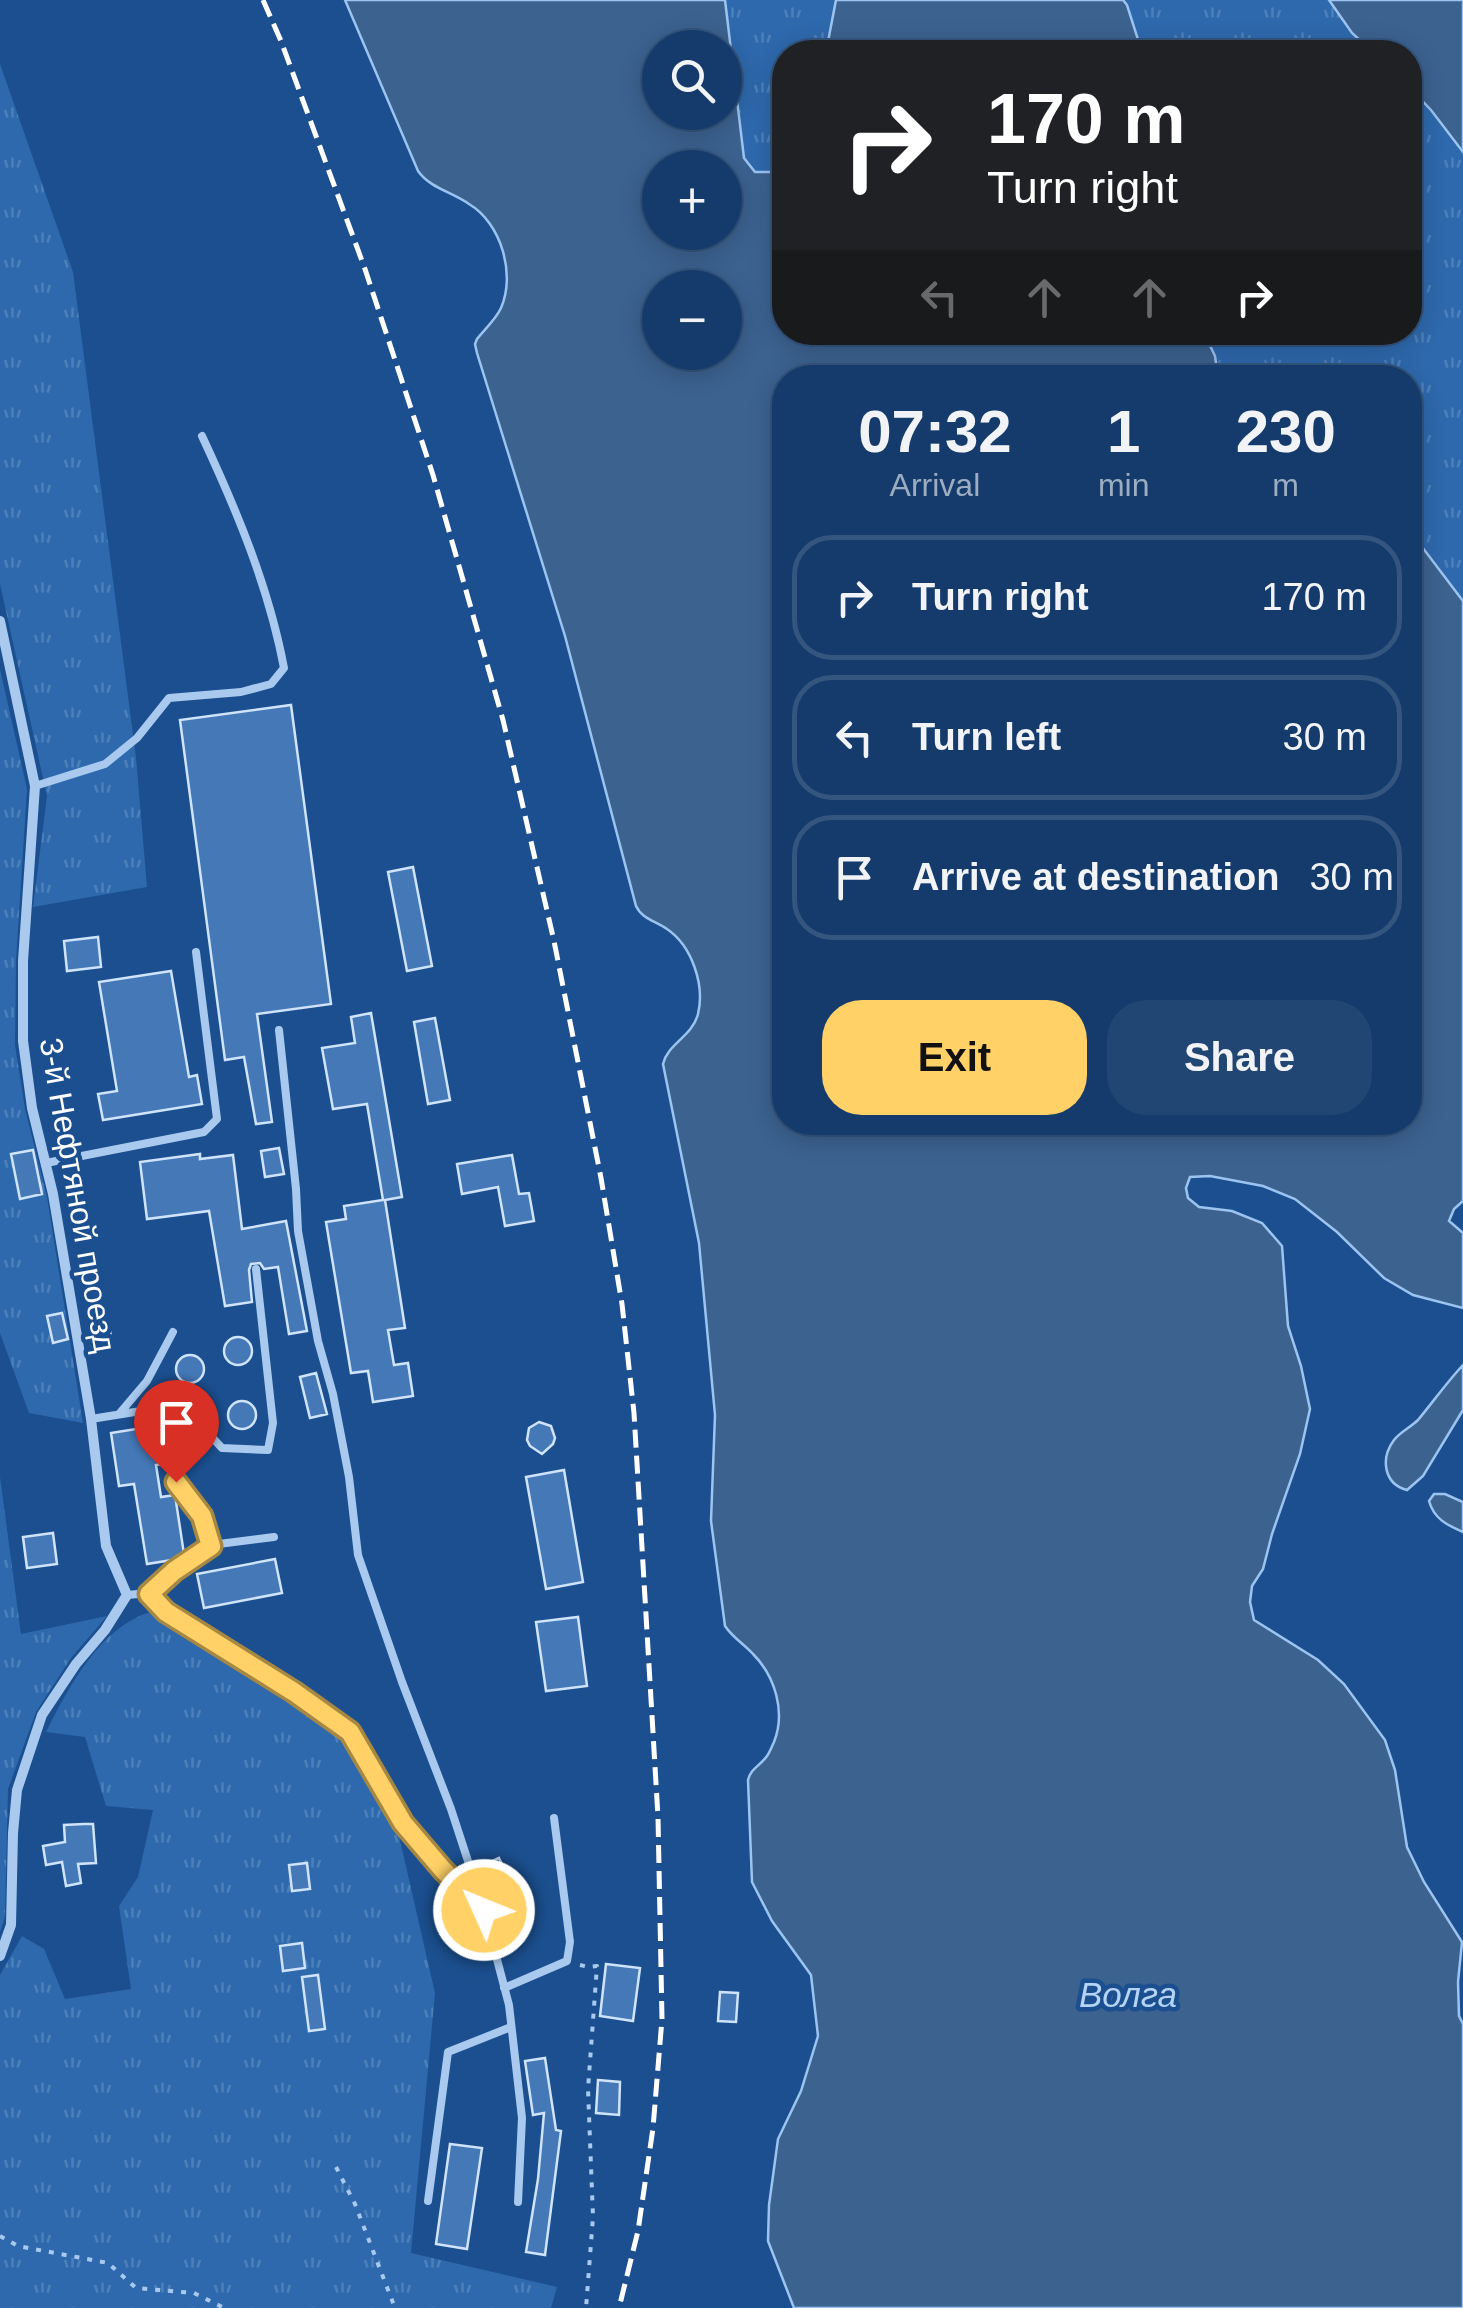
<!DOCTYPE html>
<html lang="en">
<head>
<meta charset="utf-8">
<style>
  body { margin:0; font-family:Helvetica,sans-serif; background:#214673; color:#f1f3f6; height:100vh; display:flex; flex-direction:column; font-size:38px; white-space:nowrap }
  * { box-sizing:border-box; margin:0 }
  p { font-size:32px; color:#9dadc1 }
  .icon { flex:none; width:55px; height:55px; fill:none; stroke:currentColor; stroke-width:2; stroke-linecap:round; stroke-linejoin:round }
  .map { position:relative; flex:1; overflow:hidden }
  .sheet { position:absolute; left:772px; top:365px; width:650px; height:770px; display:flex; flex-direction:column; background:#143b6b; border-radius:40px; box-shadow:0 5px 25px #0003,0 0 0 2px #33557e }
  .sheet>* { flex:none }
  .hud { position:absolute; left:772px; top:40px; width:650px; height:305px; border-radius:40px; box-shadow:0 5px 25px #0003,0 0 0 2px #33557e; background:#202124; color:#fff; overflow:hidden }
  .controls { position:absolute; left:642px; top:30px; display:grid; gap:20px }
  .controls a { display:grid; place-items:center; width:100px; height:100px; border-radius:50%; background:#143b6b; box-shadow:0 5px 25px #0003,0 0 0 2px #33557e; font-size:50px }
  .pin { position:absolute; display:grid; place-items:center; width:85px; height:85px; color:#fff; margin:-102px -42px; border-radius:50% 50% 50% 0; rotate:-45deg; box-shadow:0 0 10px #0007 }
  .pin .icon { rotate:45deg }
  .me { position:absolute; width:110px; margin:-55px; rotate:314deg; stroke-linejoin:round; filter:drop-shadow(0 0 8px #0008) }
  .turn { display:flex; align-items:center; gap:35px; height:210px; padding:0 50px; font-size:45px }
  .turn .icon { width:130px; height:130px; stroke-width:2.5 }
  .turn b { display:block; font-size:70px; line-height:85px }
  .lanes { display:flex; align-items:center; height:95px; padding:0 50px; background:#0003; justify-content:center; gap:50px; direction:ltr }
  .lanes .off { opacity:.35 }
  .eta { display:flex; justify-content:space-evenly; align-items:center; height:170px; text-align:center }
  .eta b { font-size:60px; font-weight:700; line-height:70px }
  .action { display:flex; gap:20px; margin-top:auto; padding:20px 50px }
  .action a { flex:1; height:115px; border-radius:40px; background:#ffd166; color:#111; font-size:40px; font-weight:700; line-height:115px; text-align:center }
  .action a+a { background:#214673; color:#f1f3f6 }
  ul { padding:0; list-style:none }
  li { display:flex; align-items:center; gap:30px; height:125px; margin:0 20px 15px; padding:0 30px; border:5px solid #33557e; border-radius:40px }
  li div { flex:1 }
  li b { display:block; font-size:38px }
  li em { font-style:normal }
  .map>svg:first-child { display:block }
  .grass { fill:url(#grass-tufts) }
  .water { fill:#3c6290; stroke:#9cc4f0; stroke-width:2.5; fill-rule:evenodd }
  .building { fill:#4478b7; stroke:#cfe3fa; stroke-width:2.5 }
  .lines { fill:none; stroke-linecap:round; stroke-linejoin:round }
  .path { stroke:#a9c9ee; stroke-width:4; stroke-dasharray:5 8; stroke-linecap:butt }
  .lane { stroke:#a9c9ee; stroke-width:8 }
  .street { stroke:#a9c9ee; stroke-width:10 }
  .rail { stroke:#fff; stroke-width:5; stroke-dasharray:18 8; stroke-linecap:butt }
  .route-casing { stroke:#a68842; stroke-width:25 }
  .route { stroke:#ffd166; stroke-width:18 }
  .labels { text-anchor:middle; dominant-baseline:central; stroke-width:9; stroke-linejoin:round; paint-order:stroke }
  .street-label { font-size:32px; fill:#fff; stroke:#1b4f8f }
  .water-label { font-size:35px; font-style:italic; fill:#b5d3f5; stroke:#1b4f8f }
</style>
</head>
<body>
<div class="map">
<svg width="1463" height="2308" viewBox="0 0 1463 2308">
  <defs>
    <pattern id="grass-tufts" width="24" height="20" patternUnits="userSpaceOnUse" patternTransform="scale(2.5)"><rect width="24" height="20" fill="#2e69ad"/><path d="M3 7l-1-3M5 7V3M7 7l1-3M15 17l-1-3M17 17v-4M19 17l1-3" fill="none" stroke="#4d80b9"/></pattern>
  </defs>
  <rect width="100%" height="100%" fill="#1b4f8f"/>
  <!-- grass -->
  <path class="grass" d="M725,0H836L826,52H785V167L773,172H755L744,158Z
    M1123,0H1329L1352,33L1373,52H1142L1127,6Z
    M0,64L73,272L136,758L147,887L33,907L47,796L0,584Z
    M1410,88L1431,110L1463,152V601L1410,531V378L1218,377L1215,356L1204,333L1410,332Z
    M0,669L27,789L16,960L15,1045L25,1109L47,1197L83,1423L29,1413L0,1333Z
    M0,1477L21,1634L107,1616L71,1658L36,1712L8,1789L5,1916L0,1932Z
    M150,1612L165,1616L325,1722L343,1737L356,1757L399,1836L435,1993L411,2253L557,2287L551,2308H0V1975L22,1936L44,1949L65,1999L131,1989L119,1906L138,1877L153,1810L106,1806L85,1737L46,1732C69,1687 99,1628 150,1612Z"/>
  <!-- water -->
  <path class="water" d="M345,0H725L744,158L755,172H773L785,167V332L1204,333L1215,356L1218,377L785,378V1122H1410V531L1463,601V1201L1454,1209L1449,1221L1463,1233V1308L1413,1295L1384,1278L1337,1232L1295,1199L1263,1186L1210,1176L1190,1177L1186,1188L1188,1198L1199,1207L1232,1211L1262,1223L1282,1246L1288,1326L1301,1366L1310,1409L1300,1454L1272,1534L1263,1569L1252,1586L1250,1602L1254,1620L1318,1660L1344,1684L1385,1740L1395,1770L1407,1847L1424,1882L1462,1942L1458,1982L1459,2016L1463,2024V2308H794L768,2241L769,2205L778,2139L801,2091L818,2036L811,1975L772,1921L752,1882L748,1780C751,1768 760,1766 767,1756C770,1752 772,1746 774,1742C786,1712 775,1676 753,1654C744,1644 733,1638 725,1626L711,1521L715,1415L699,1243L663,1064C668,1043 692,1037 698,1014C705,985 692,946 667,929C656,921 642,919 636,906L565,636L477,353L475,344L477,339C485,329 496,319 501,308C516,274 501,223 469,204C452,192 430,188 418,171ZM660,48H725V112H660ZM660,168H725V232H660ZM660,288H725V352H660Z
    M836,0H1123L1127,5L1142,52H826Z
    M1329,0H1463V152L1431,110L1410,88V52H1373L1352,33Z
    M1463,1365V1410L1423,1476L1407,1490C1384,1484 1380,1459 1394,1440C1400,1432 1411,1427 1418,1420C1433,1402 1447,1382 1463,1365Z
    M1434,1494H1445L1463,1502V1532C1447,1525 1434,1519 1429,1501Z"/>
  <!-- building -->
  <path class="building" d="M291,705L331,1004L257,1014L272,1122L256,1124L244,1057L225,1060L180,720Z
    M413,867L432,966L407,971L388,872Z
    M98,937L101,967L67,971L64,941Z
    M171,971L189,1077L197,1075L202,1104L103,1120L98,1094L117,1091L99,982Z
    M371,1013L402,1197L385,1200L405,1328L388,1330L394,1365L408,1363L413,1396L373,1402L368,1371L351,1373L326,1222L346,1219L344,1206L383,1200L367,1104L333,1109L322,1048L355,1043L351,1017Z
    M435,1018L450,1100L428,1104L414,1022Z
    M279,1148L284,1174L265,1177L261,1151Z
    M33,1150L42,1194L20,1199L11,1154Z
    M200,1154V1159L233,1155L242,1229L286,1221L307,1331L289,1334L278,1267L264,1269L260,1263L251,1264L249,1270L252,1302L225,1306L209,1211L147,1219L140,1162Z
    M512,1155L519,1194L529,1193L534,1221L505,1226L498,1187L462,1194L457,1164Z
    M62,1313L68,1339L53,1343L47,1316Z
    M108,1321L112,1342L93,1345L90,1324Z
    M224 1351a14 14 0 1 1 28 0a14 14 0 1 1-28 0Z
    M176 1369a14 14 0 1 1 28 0a14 14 0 1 1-28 0Z
    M316,1373L327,1414L310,1418L300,1377Z
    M228 1415a14 14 0 1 1 28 0a14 14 0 1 1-28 0Z
    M180,1422L186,1460L156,1465L161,1497L175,1495L184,1554L178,1559L147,1564L134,1484L119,1486L111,1433Z
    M539,1422L551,1426L555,1438L553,1444L542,1454L530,1446L527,1440L529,1428Z
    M564,1470L583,1582L546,1589L526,1477Z
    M53,1533L57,1564L27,1568L23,1537Z
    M275,1559L282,1593L204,1608L197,1574Z
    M578,1617L587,1686L546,1691L536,1622Z
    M84,1824H93L96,1863L78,1864L81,1883L66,1886L62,1862L46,1865L43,1846L65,1842L64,1825Z
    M499,1858L510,1882L491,1890L481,1866Z
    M307,1863L310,1889L292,1891L289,1865Z
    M302,1943L305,1968L283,1971L280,1946Z
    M606,1964L640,1968L633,2021L600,2016Z
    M318,1975L325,2029L309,2031L302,1977Z
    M720,1992L738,1993L736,2022L718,2021Z
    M545,2058L556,2130L561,2131L545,2255L526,2252L538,2179L544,2113L533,2115L525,2061Z
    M598,2080L620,2082L619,2115L596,2113Z
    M450,2144L482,2148L467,2249L436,2244Z"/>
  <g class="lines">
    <!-- path -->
    <path class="path" d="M580,1965L589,1967L597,1966L588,2089L593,2217L586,2308
      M336,2167L355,2204L395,2308
      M0,2236L18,2246L108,2263L136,2288L194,2293L224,2308"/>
    <!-- lane -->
    <path class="lane" d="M35,786L105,764L137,738L169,698L241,692L271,684L284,668C269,588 237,511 202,436
      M279,1030L296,1189L298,1231L318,1341L333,1394L349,1477L358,1555L402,1682L451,1809L484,1910
      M46,1163L204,1132L217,1119L196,952
      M119,1414L147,1381L173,1332
      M91,1419L166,1407L192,1416L222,1448L268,1450L273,1423L256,1269
      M176,1482L202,1516L211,1545
      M149,1593L174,1571L211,1545L274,1537
      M127,1595L149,1593L166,1612L294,1692L349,1732L403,1823L443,1870L484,1910L509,2005L522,2118L518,2202
      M504,1988L567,1961L570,1942L554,1818
      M428,2201L448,2052L511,2027"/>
    <!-- street -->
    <path class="street" d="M0,621L35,786L23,961V1041L32,1108L53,1194L91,1419L106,1546L127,1595L105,1630L76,1664L42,1715L17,1790L13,1833L11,1925L0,1956"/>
    <!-- rail -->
    <path class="rail" d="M263,0L281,41L365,269L433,475L503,720L554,941L601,1178L622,1304L634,1413L658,1817L662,2019L653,2128L638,2231L619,2308"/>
  </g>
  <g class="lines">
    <defs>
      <path id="route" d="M176,1482L202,1516L211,1546L174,1571L149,1594L166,1612L294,1692L350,1732L403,1823L443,1870L484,1910"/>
    </defs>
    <!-- route casing -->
    <use href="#route" class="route-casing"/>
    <!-- route -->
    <use href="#route" class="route"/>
  </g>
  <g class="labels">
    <!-- street labels -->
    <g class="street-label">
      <text transform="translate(78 1195) rotate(80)">3-й Нефтяной проезд</text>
    </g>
    <!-- water labels -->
    <g class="water-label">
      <text x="1128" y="1994">Волга</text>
    </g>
  </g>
</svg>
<div class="controls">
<a><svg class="icon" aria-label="search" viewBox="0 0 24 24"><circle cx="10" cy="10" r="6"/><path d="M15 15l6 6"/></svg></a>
<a>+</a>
<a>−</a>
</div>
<div class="pin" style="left:176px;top:1482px;background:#d93025"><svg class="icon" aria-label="arrive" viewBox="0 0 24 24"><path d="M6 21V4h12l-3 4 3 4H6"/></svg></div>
<svg class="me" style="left:484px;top:1910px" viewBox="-20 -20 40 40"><circle r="17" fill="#ffd166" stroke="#fff" stroke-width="3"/><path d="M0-11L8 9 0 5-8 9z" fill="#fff"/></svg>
<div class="hud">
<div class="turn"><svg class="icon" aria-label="right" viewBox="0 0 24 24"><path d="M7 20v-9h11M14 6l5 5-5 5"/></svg><div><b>170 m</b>Turn right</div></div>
<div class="lanes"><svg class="icon off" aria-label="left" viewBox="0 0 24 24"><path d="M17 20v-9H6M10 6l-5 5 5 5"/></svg><svg class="icon off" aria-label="ahead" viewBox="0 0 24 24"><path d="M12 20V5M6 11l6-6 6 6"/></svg><svg class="icon off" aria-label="ahead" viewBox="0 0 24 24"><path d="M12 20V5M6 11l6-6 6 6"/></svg><svg class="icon" aria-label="right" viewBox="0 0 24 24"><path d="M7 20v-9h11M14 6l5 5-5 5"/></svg></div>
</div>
<section class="sheet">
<div class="eta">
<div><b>07:32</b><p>Arrival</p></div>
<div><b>1</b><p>min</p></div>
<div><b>230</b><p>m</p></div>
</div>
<ul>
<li><svg class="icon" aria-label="right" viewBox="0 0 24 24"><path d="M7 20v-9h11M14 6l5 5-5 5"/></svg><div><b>Turn right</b></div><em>170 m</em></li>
<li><svg class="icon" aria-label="left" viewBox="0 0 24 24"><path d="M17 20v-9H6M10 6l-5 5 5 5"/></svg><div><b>Turn left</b></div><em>30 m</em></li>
<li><svg class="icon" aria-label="arrive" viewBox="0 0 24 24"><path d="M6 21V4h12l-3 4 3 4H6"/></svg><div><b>Arrive at destination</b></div><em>30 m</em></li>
</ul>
<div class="action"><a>Exit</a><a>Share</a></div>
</section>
</div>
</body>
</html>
